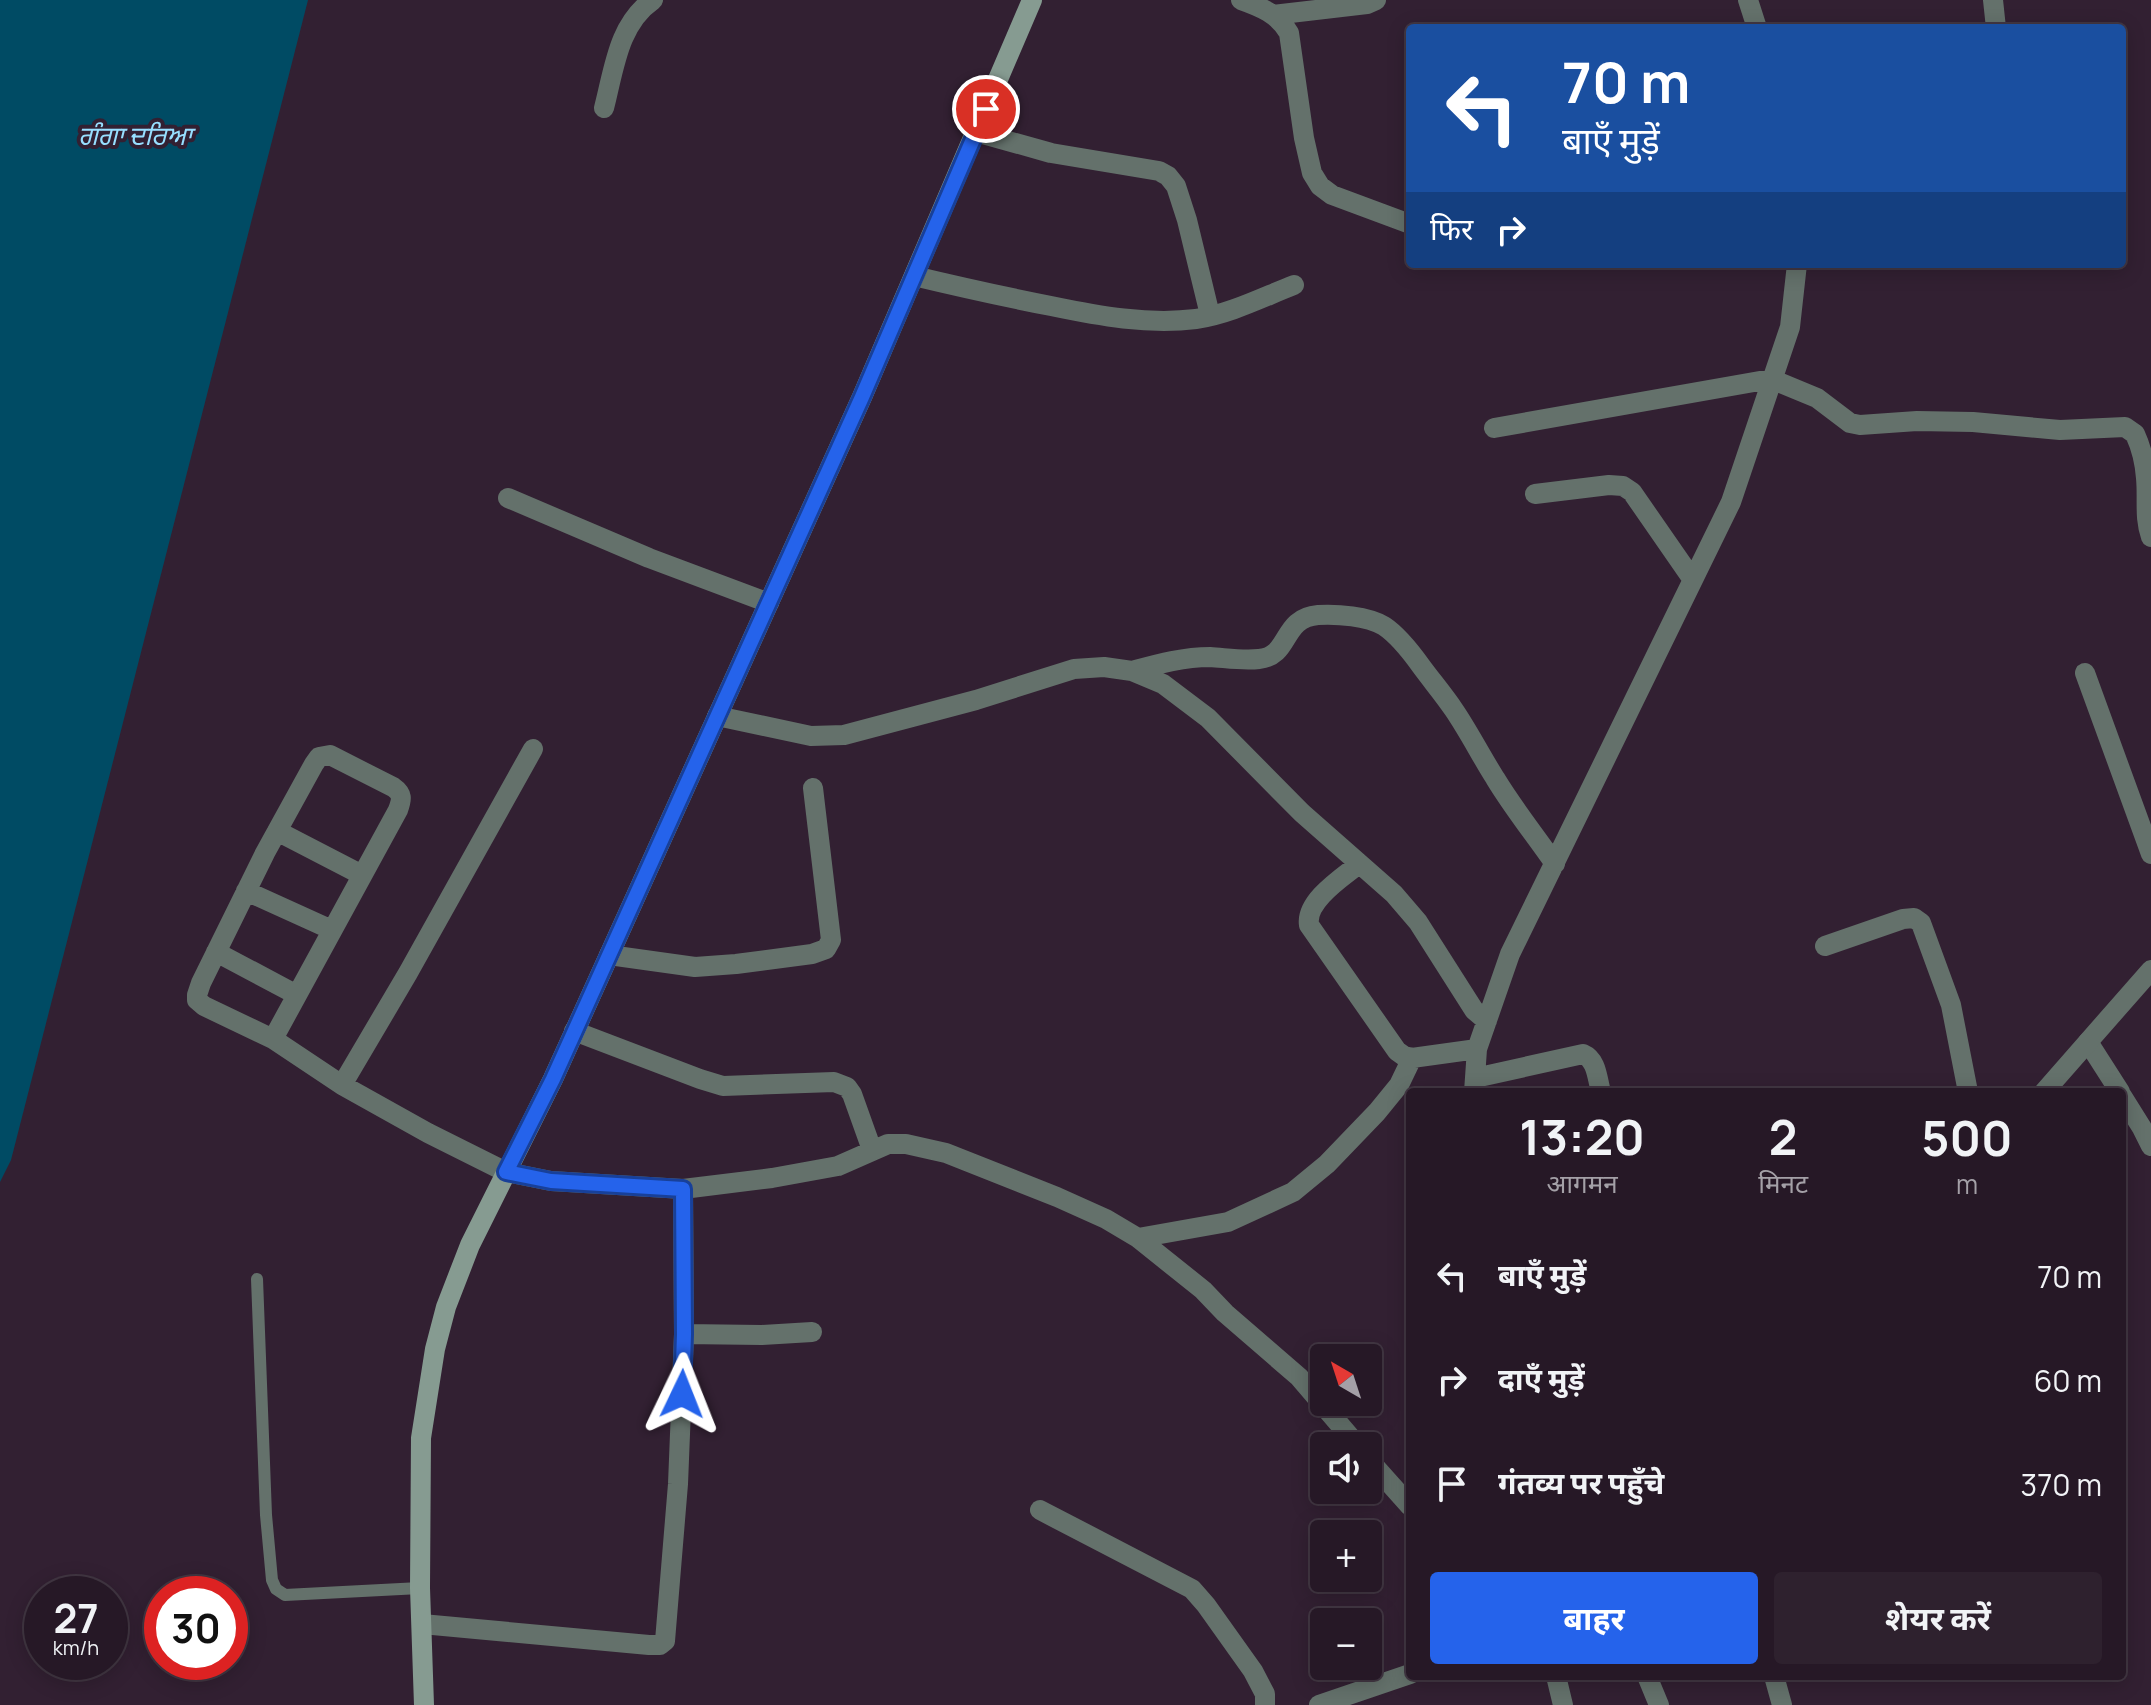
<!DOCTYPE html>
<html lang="hi">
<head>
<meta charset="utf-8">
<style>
  body { margin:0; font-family:Manrope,"Noto Sans Devanagari","Noto Sans Gurmukhi",sans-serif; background:#2e212e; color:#f1f3f6; height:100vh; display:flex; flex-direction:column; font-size:30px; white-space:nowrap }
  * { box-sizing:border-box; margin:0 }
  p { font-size:26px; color:#a4a0a7 }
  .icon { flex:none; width:44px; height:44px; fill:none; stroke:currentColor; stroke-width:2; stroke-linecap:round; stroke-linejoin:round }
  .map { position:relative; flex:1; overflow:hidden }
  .side { position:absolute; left:1406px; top:1088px; width:720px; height:592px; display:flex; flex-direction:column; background:#261826; border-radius:8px; box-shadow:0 4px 20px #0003,0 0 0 2px #423743 }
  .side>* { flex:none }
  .banner { position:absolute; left:1406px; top:24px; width:720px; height:244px; border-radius:8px; box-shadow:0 4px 20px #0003,0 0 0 2px #423743; background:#1a4fa0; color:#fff; overflow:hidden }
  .needle { width:52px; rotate:321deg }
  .fabs { position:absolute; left:1310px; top:1344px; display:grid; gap:16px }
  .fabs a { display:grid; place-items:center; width:72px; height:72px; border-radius:8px; background:#261826; box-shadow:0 4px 20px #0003,0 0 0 2px #423743; font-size:40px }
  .speed { position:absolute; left:24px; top:1576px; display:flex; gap:16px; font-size:40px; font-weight:700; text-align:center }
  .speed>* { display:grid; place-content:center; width:104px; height:104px; border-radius:50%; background:#261826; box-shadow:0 4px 20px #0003,0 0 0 2px #423743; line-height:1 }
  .speed small { font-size:20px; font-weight:400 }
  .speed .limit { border:12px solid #d22; background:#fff; color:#111 }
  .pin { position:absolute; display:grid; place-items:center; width:68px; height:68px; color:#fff; margin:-34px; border:4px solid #fff; border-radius:50%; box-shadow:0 2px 8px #0007 }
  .me { position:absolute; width:88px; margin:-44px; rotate:2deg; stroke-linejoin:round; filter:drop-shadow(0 0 6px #0008) }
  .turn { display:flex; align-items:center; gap:28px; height:168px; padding:0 24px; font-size:36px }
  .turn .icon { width:104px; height:104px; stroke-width:2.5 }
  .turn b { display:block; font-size:56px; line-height:68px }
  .then { display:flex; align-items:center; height:76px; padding:0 24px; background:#0003; gap:16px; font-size:30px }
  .eta { display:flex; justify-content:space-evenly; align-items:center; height:136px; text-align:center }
  .eta b { font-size:48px; font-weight:700; line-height:56px }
  .cta { display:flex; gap:16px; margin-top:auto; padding:16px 24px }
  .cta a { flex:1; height:92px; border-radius:8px; background:#2563eb; color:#fff; font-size:32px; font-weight:700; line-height:92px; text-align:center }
  .cta a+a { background:#2e212e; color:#f1f3f6 }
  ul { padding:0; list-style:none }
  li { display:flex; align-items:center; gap:24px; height:104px; padding:0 24px }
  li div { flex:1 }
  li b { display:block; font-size:30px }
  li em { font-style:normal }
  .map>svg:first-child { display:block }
  .water { fill:#004b64 }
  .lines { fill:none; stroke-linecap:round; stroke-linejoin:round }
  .service { stroke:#64716b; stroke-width:12 }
  .minor { stroke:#64716b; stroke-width:20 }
  .tertiary { stroke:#64716b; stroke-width:20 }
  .secondary { stroke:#869b91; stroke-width:20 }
  .route-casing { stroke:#184099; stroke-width:20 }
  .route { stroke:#2563eb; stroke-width:14 }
  .labels { text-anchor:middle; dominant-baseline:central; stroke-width:8; stroke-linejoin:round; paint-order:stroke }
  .water-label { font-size:26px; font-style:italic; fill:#97dfff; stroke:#322032 }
</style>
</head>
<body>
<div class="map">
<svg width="2151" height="1705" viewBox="0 0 2151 1705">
  <rect width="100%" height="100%" fill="#322032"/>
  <!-- water -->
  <path class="water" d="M0,0H308L11,1160L0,1182Z"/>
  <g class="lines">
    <!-- service -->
    <path class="service" d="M257,1279L266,1515L272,1580L276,1589L285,1595L420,1588"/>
    <!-- minor -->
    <path class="minor" d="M1241,0C1261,7 1278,14 1289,33L1304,138L1312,173L1320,186L1332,195L1410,224
      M1748,0L1757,28
      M1993,0L1996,28
      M1273,15L1367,4L1376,0
      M604,108C614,70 618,24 653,0
      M976,132L1051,153L1159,171L1168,176L1176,186L1187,220L1210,315
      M914,276C960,287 1005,297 1051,306C1099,316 1148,325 1196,319C1230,314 1263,297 1294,285
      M1494,428L1771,379L1817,398L1850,423L1860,425L1917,421L1973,422L2060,430L2125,427L2135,434C2141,447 2145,464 2146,478C2148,499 2144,518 2151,537
      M1535,494L1609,485L1623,486L1632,492L1693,580
      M508,498L649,558L769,603
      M1132,671C1158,664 1183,657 1210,657C1226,658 1243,661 1259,659C1291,656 1281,618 1318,615C1338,614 1367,616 1384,626C1399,636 1411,652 1421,666C1432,681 1444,695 1454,710C1469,732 1481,756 1495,778C1513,808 1535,835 1555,864
      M2085,673L2151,854
      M717,716L811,736L844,735L976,700L1074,669L1104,667L1132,671L1163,684L1208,718L1302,813L1394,894L1418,922L1474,1010L1487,1021
      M277,831L362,875
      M1359,864C1343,877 1305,901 1309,925L1397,1051L1404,1056L1412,1058L1477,1049
      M246,891L332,930
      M1825,946L1903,919L1914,918L1921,923L1951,1005L1968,1092
      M216,952L297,995
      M609,955L695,967L736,964L812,954L826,949L831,940L813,788
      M574,1031L700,1079L723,1086L834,1082L847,1087L852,1094L872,1150
      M273,1039L398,810C402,799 403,794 393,787L330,755L319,757L314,764L265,853L201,983L197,995V1000L204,1006L273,1039L342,1085L428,1133L506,1172L551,1181L683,1189L772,1178L838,1166L888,1144H906L946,1153L1057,1197L1106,1219L1138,1238L1203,1290L1225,1313L1299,1377L1358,1446
      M2088,1042L2120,1092
      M1475,1078L1583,1054C1597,1060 1597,1078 1601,1092
      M342,1085L408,973L533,749
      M1474,1092L1477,1049L1510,954L1731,502L1790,327L1797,264
      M2122,1096L2142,1128L2151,1146
      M1138,1238L1228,1222L1293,1192L1327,1164L1377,1112L1399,1085L1412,1058
      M684,1334L762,1335L812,1332
      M1368,1459L1410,1506
      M1040,1510L1192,1589L1206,1605L1253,1671L1265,1694V1705
      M422,1624L649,1645H660L665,1641L678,1484L684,1334L683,1189
      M1556,1676L1563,1705
      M1647,1676L1659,1705
      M1774,1676L1782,1705"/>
    <!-- tertiary -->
    <path class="tertiary" d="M2044,1092L2151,970
      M1319,1705L1410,1674"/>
    <!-- secondary -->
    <path class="secondary" d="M424,1705L420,1588L421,1438L435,1349L446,1307L470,1245L553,1079L862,397L1032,0"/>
  </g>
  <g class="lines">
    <defs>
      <path id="route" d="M682,1394L684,1334L683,1189L551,1181L506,1172L553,1079L862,397L986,109"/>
    </defs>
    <!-- route casing -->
    <use href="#route" class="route-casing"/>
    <!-- route -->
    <use href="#route" class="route"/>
  </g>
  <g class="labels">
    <!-- water labels -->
    <g class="water-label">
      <text x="135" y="135">ਗੰਗਾ ਦਰਿਆ</text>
    </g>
  </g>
</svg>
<div class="fabs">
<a><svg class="needle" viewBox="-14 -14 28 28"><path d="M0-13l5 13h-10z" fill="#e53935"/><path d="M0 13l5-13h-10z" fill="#a4a0a7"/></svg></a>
<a><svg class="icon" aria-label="sound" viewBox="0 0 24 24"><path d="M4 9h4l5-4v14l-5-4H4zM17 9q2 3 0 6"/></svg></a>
<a>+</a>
<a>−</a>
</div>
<div class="speed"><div>27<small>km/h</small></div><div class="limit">30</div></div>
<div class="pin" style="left:986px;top:109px;background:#d93025"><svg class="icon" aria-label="arrive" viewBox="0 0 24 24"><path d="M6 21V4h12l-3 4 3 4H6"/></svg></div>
<svg class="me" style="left:682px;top:1394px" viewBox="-20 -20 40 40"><path d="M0-17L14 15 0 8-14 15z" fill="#2563eb" stroke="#fff" stroke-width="4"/></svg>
<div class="banner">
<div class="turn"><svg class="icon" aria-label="left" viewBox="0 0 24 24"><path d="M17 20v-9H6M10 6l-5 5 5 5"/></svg><div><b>70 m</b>बाएँ मुड़ें</div></div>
<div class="then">फिर<svg class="icon" aria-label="right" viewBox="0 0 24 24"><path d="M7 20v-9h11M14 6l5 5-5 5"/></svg></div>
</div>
<section class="side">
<div class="eta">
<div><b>13:20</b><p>आगमन</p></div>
<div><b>2</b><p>मिनट</p></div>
<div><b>500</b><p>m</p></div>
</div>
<ul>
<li><svg class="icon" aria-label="left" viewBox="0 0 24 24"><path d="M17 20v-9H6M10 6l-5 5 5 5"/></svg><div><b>बाएँ मुड़ें</b></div><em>70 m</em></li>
<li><svg class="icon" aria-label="right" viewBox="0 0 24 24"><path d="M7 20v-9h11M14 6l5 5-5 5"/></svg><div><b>दाएँ मुड़ें</b></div><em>60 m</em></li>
<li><svg class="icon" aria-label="arrive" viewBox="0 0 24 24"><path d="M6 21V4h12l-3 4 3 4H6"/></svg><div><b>गंतव्य पर पहुँचे</b></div><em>370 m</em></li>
</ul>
<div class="cta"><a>बाहर</a><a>शेयर करें</a></div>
</section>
</div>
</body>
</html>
